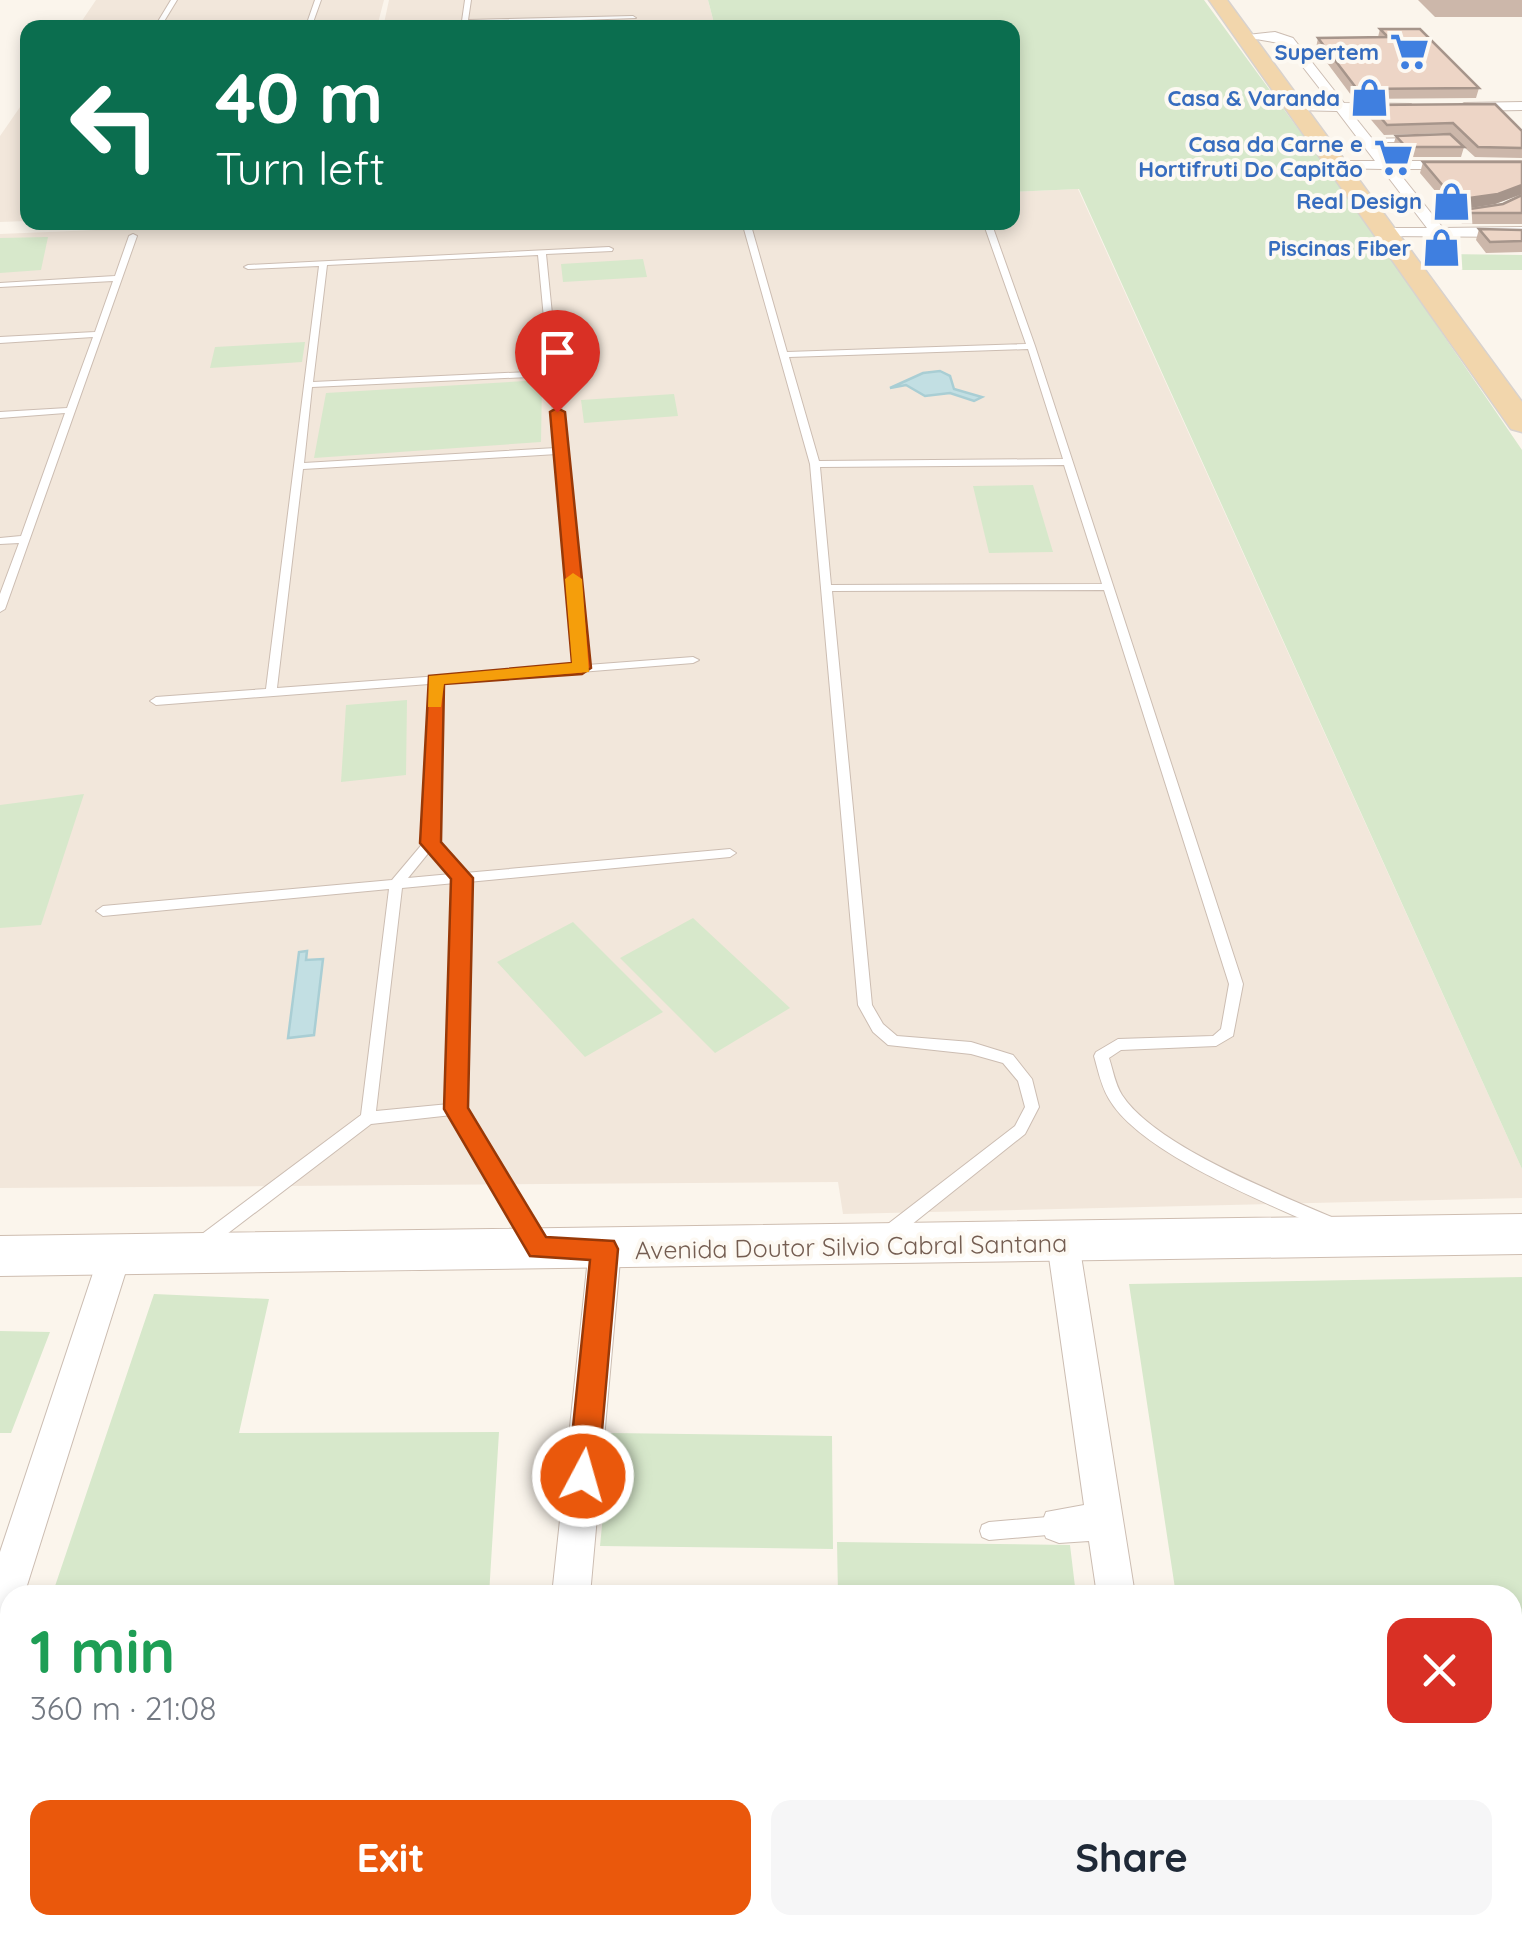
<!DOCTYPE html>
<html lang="en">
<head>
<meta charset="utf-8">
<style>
  body { margin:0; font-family:Quicksand,sans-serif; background:#f6f6f7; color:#1f2937; height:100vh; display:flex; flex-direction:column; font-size:38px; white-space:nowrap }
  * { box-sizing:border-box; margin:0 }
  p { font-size:32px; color:#747a83 }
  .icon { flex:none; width:55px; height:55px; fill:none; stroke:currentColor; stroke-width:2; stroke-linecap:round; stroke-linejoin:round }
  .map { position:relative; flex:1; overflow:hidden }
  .panel { position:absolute; left:0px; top:1585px; width:1522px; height:350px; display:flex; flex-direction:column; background:#fff; border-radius:30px 30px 0 0; box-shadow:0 5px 15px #0003 }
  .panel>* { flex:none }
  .banner { position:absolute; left:20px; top:20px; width:1000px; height:210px; border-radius:20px; box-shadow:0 5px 15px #0003; background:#0b6e4f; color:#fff; overflow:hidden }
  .pin { position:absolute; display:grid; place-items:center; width:85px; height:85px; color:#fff; margin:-102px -42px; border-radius:50% 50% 50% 0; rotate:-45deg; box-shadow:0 0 10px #0007 }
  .pin .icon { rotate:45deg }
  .me { position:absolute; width:110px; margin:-55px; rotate:6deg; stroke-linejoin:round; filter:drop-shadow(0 0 8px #0008) }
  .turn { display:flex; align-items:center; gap:35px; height:210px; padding:0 30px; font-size:45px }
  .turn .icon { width:130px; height:130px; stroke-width:2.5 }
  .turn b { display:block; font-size:70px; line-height:85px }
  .round { display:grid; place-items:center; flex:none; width:105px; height:105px; border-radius:20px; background:#f6f6f7 }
  .overview { display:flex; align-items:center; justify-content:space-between; height:170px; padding:0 30px }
  h1 { font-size:60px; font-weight:800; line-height:75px; color:#1e9e55 }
  .cta { display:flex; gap:20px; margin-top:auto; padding:20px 30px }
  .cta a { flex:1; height:115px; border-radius:20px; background:#ea580c; color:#fff; font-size:40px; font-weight:800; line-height:115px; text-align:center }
  .cta a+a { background:#f6f6f7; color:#1f2937 }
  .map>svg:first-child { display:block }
  .residential { fill:#f2e7db }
  .green { fill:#d7e8cb }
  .water { fill:#c2dfe3; stroke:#a9ced4; stroke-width:2.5 }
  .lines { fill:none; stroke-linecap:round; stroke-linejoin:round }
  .lane-casing { stroke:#ccbdb2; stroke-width:2 }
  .street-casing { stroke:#ccbdb2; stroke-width:2 }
  .secondary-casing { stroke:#cebdb0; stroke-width:2 }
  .primary-casing { stroke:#d8d2ce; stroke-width:3 }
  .lane { fill:#fff; fill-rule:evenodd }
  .street { fill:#fff; fill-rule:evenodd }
  .secondary { fill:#fff; fill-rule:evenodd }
  .primary { fill:#f2d6ac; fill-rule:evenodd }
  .wall { fill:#ccb7aa }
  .shaded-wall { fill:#a6958b }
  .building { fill:#edd5c6; stroke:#a6958b; stroke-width:2.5 }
  .route { fill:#ea580c; stroke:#983908; stroke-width:2.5 }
  .slow { fill:#f59e0b }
  .labels { text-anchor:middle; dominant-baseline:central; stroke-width:8; stroke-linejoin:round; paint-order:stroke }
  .far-shop-label { font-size:22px; font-weight:bold; fill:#366cbe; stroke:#fdf9f2; text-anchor:end }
  .street-label { font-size:25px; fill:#745d51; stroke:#fdf9f2 }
</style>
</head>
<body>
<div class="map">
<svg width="1522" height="1935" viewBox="0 0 1522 1935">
  <rect width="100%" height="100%" fill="#fbf5ec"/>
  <!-- residential -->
  <path class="residential" d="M96,0H384L377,27L77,28Z
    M389,0H708L715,27L383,28Z
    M27,97V221L0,222V136Z
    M1078,189L1522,1169V1198L843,1214L838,1182L0,1188V234L289,222H1012L1013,192Z"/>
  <!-- green -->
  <path class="green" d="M708,0H1204L1364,219L1522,450V1169L1079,189L1013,192L1012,28L715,27Z
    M48,237L41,270L0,273V238Z
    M1445,254L1522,255V270H1462Z
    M643,259L647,277L563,282L561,264Z
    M305,342L302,362L210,368L215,347Z
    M542,380L541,442L314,458L326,393Z
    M674,394L678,416L584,423L581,400Z
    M1033,485L1053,552L989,553L973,486Z
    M407,700L406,775L341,782L346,705Z
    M84,794L41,925L0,928V805Z
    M693,918L790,1008L715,1053L620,958Z
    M573,922L663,1012L585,1057L497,962Z
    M1522,1277V1935H1228L1226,1925H1512V1595H1176L1129,1284Z
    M154,1294L269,1299L239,1433L499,1432L489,1595H52Z
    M0,1331L50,1332L11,1433H0Z
    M611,1433L832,1436L833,1549L600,1546Z
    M837,1542L1070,1545L1076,1595H838Z
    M604,1925H855V1935H604Z"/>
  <!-- water -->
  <path class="water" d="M940,371L950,376L954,389L982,397L974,401L950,393L925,396L906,385L890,388L923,373Z
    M307,951L306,960L323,959L314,1035L288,1038L299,952Z"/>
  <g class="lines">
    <defs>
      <path id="lane" d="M171,0H177L160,28H154Z
        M315,0H321L311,28H197L307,23Z
        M465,0H471L468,20L633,16L636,18L467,24V28H461Z
        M1367,139L1411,138L1414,140L1411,142H1365Z
        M1476,212H1479V216L1428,221L1424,219Z
        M742,222H750L787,352L1026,344L983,222H991L1035,346L1243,984L1233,1036L1216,1046L1121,1050L1109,1058C1113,1070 1115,1084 1122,1095C1155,1146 1279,1194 1336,1219L1338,1224L1336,1229L1330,1231L1324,1229C1267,1203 1140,1153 1109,1099C1101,1086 1098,1070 1094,1056L1096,1052L1118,1039L1213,1036L1221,1029L1229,984L1104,590L832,591L872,1005L883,1024L897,1036L971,1042L1013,1055L1032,1079L1039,1107L1025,1134L896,1237L890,1239L884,1237L882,1232L884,1227L1015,1126L1025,1107L1018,1081L1003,1063L971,1054L888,1045L873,1032L858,1005L810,464ZM1028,349L1063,459L819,461L789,357ZM1064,465L1102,584L831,585L820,467Z
        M133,234L137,236L5,609L0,612V594L19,543L0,544V538L21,536L65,413L0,418V412L67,408L93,337L0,343V337L95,332L113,281L0,287V283L115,276L129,236Z
        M609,247L613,249L612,251L546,254L587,665L693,657L699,660L693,663L441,683L436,842L465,873L730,849L736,853L730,857L468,882L463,1108L542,1238L544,1243L542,1248L536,1250L530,1248L452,1115L371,1124L210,1247L204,1249L198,1247L196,1242L198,1237L361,1115L389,889L103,916L96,911L103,906L392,880L424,842L429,684L156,705L150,701L156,697L266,689L319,266L248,269L244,267L248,265ZM538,255L549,371L313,382L327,265ZM550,376L556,448L304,463L312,387ZM557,454L576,666L277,688L303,469ZM430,851L451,874L408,878ZM455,883L449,1104L376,1111L402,888Z
        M1059,1516L1066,1519L1068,1525L1066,1531L1059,1534L989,1540L982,1537L980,1531L982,1525L989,1522Z"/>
      <path id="street" d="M1275,32L1293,38L1344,103L1411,104V110L1406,111H1350L1390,161H1522V169H1396L1443,228L1522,227V237L1384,236L1381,233L1389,228H1427L1382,169L1334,168V162L1339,161H1375L1337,111L1292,110V104L1297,103H1331L1285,44L1238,36Z
        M1522,102V110L1464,111L1458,107L1464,103Z
        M1063,1229L1074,1233L1079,1243L1135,1595H1097L1089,1541L1059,1543L1046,1538L1041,1525L1046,1512L1084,1505L1047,1243L1052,1233Z
        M605,1235L616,1239L621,1249L590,1595H552L589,1249L594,1239Z
        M115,1241L126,1245L131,1255L24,1595H10V1625L0,1629V1552L99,1255L104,1245Z
        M518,1925H562L561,1935H517Z
        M1153,1925H1197L1199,1935H1155Z"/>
      <path id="secondary" d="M1522,1214V1254L0,1276V1236Z"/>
      <path id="primary" d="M1209,0H1227L1522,402V432L1511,429Z"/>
    </defs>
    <!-- lane casing -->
    <use href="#lane" class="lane-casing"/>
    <!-- street casing -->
    <use href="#street" class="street-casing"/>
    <!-- secondary casing -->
    <use href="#secondary" class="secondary-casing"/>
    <!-- primary casing -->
    <use href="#primary" class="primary-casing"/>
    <!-- lane -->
    <use href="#lane" class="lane"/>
    <!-- street -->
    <use href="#street" class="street"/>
    <!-- secondary -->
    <use href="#secondary" class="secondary"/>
    <!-- primary -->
    <use href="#primary" class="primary"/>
  </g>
  <!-- wall -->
  <path class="wall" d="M1418,0H1522V17H1435Z
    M1380,29L1479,88L1476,98L1354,99L1316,48L1318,38L1378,37Z
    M1370,105L1522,131V158L1475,157L1464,147L1461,157H1403L1393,146L1396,136L1461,144L1450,133L1384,135L1367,115Z
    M1423,162H1522V194L1495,204L1452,211L1420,173Z
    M1522,195V224H1462L1460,221L1463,210L1503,204Z
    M1479,229L1522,230V252L1486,253L1476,240Z"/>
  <!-- shaded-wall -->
  <path class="shaded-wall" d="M1522,185V194L1495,204L1452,211L1455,200Z"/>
  <!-- building -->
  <path class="building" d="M1380,29H1420L1479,88L1357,89L1318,38L1388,37Z
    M1495,104L1522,131V148L1478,147L1453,123L1387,125L1370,105Z
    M1450,134L1464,147H1406L1396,136Z
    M1423,162H1522V185L1498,194L1455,200Z
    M1522,195V213H1466L1463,210L1503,204Z
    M1479,229L1522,230V241L1490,242Z"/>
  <!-- route -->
  <path class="route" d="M557,408L565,412L591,668L582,674L444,684L441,842L473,878L468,1108L546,1237L614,1241L618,1249L598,1476L593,1486L583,1490L572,1486L568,1476L590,1260L530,1256L444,1109L451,879L420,843L429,676L572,663L550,412Z"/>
  <!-- slow -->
  <path class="slow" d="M573,573L582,579L589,672L444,684L441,707H428L429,676L572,663L565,579Z"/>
  <!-- icons -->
  <defs>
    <symbol id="supermarket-bare" viewBox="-9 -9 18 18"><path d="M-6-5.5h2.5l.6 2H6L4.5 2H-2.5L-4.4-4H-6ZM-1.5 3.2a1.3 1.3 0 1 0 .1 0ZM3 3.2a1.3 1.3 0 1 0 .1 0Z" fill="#3f7fe0" stroke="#fdf9f2" stroke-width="2.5" paint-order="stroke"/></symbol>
    <symbol id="shop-bare" viewBox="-9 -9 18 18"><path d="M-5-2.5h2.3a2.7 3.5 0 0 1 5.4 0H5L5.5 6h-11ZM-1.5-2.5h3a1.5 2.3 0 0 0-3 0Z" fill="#3f7fe0" stroke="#fdf9f2" stroke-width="2.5" paint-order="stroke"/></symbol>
  </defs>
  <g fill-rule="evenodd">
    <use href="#supermarket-bare" x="1382" y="24" width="55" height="55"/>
    <use href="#shop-bare" x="1342" y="70" width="55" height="55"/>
    <use href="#supermarket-bare" x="1366" y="130" width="55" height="55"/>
    <use href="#shop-bare" x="1424" y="174" width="55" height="55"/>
    <use href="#shop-bare" x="1414" y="220" width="55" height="55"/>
  </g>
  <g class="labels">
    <!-- far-shop labels -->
    <g class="far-shop-label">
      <text x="1379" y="52">Supertem</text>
      <text x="1340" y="98">Casa &amp; Varanda</text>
      <text x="1363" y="144">Casa da Carne e<tspan x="1363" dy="25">Hortifruti Do Capitão</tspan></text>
      <text x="1422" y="201">Real Design</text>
      <text x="1411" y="248">Piscinas Fiber</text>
    </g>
    <!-- street labels -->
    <g class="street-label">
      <text transform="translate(851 1246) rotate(-1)">Avenida Doutor Silvio Cabral Santana</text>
    </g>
  </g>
</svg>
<div class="pin" style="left:557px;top:412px;background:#d93025"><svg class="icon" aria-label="arrive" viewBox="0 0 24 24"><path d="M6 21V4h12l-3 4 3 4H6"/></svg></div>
<svg class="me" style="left:583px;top:1476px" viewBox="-20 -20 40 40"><circle r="17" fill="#ea580c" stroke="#fff" stroke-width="3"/><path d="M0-11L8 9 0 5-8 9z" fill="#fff"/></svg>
<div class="banner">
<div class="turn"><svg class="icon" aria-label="left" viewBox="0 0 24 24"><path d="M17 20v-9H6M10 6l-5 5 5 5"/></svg><div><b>40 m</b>Turn left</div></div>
</div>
<section class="panel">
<div class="overview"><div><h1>1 min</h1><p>360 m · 21:08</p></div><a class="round" style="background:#d93025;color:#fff"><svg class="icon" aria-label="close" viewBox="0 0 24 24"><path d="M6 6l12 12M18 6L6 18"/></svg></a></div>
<div class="cta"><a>Exit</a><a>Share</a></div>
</section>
</div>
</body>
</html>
